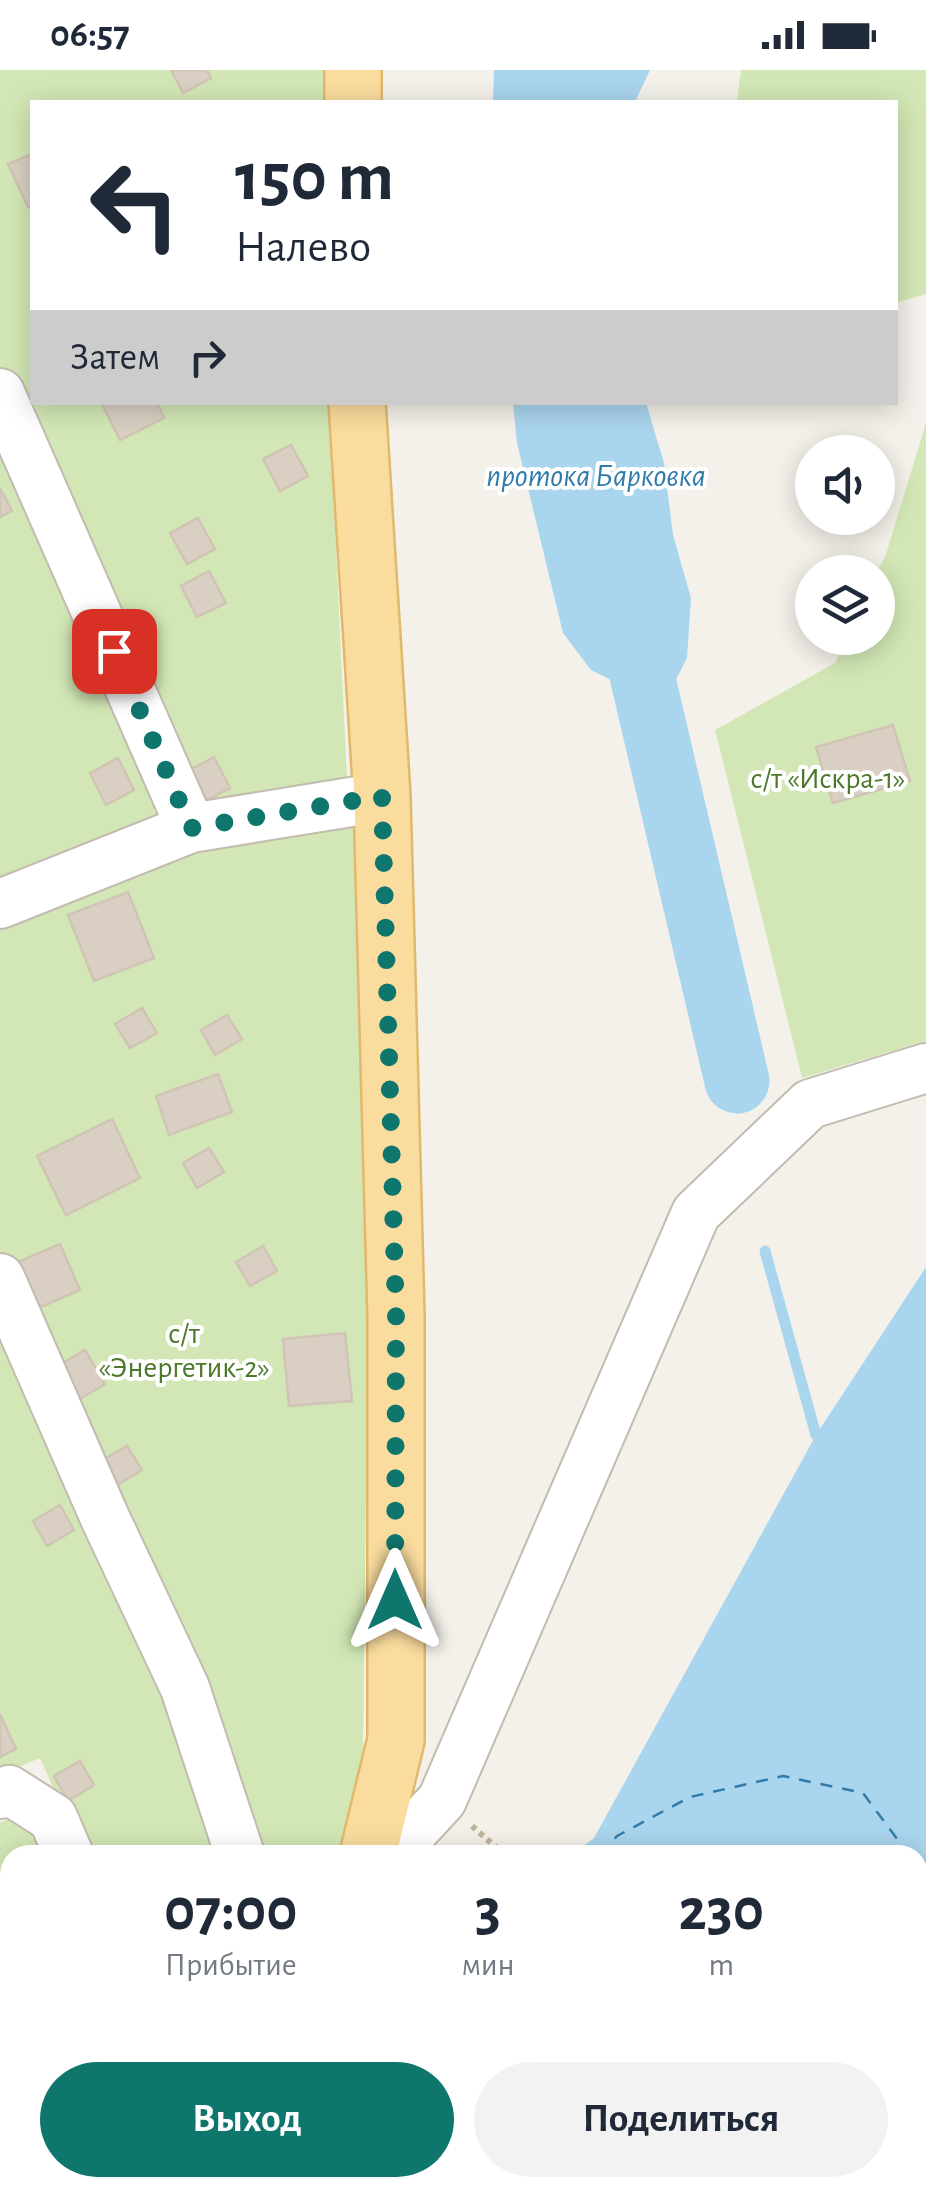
<!DOCTYPE html>
<html lang="ru">
<head>
<meta charset="utf-8">
<style>
  body { margin:0; font-family:"Alegreya Sans",sans-serif; background:#f2f2f3; color:#1f2937; height:100vh; display:flex; flex-direction:column; font-size:38px; white-space:nowrap }
  * { box-sizing:border-box; margin:0 }
  p { font-size:32px; color:#747a83 }
  .icon { flex:none; width:55px; height:55px; fill:none; stroke:currentColor; stroke-width:2; stroke-linecap:round; stroke-linejoin:round }
  .map { position:relative; flex:1; overflow:hidden }
  .drawer { position:absolute; left:0px; top:1775px; width:928px; height:352px; display:flex; flex-direction:column; background:#fff; border-radius:30px 30px 0 0; box-shadow:0 5px 25px #0003 }
  .drawer>* { flex:none }
  .hud { position:absolute; left:30px; top:30px; width:868px; height:305px; border-radius:0px; box-shadow:0 5px 25px #0003; background:#fff; color:#1f2937; overflow:hidden }
  .fabs { position:absolute; left:795px; top:365px; display:grid; gap:20px }
  .fabs a { display:grid; place-items:center; width:100px; height:100px; border-radius:50%; background:#fff; box-shadow:0 5px 25px #0003; font-size:50px }
  .pin { position:absolute; display:grid; place-items:center; width:85px; height:85px; color:#fff; margin:-42px; border-radius:20px; box-shadow:0 5px 15px #0006 }
  .me { position:absolute; width:110px; margin:-55px; rotate:0deg; stroke-linejoin:round; filter:drop-shadow(0 0 8px #0008) }
  .turn { display:flex; align-items:center; gap:35px; height:210px; padding:0 40px; font-size:45px }
  .turn .icon { width:130px; height:130px; stroke-width:2.5 }
  .turn b { display:block; font-size:70px; line-height:85px }
  .then { display:flex; align-items:center; height:95px; padding:0 40px; background:#0003; gap:20px; font-size:38px }
  .eta { display:flex; justify-content:space-evenly; align-items:center; height:170px; text-align:center }
  .eta b { font-size:60px; font-weight:700; line-height:70px }
  .button { display:flex; gap:20px; margin-top:auto; padding:20px 40px }
  .button a { flex:1; height:115px; border-radius:60px; background:#0f766e; color:#fff; font-size:40px; font-weight:700; line-height:115px; text-align:center }
  .button a+a { background:#f2f2f3; color:#1f2937 }
  .status { display:flex; justify-content:space-between; align-items:center; height:70px; padding:0 50px; background:#fff; direction:ltr }
  .status svg { height:28px; fill:currentColor }
  .map>svg:first-child { display:block }
  .green { fill:#d2e7b5 }
  .water { fill:#aad5ee }
  .lines { fill:none; stroke-linecap:round; stroke-linejoin:round }
  .stream { stroke:#aad5ee; stroke-width:11 }
  .river { stroke:#aad5ee; stroke-width:65 }
  .ferry { stroke:#337ca9; stroke-width:2.5; stroke-dasharray:12 10; stroke-linecap:butt }
  .building { fill:#d9cfc3; stroke:#d0c4b4; stroke-width:2.5 }
  .minor-casing { stroke:#c3bbb0; stroke-width:52 }
  .major-casing { stroke:#e0b96d; stroke-width:60 }
  .path { stroke:#c1b49f; stroke-width:6; stroke-dasharray:5 5; stroke-linecap:butt }
  .minor { stroke:#fff; stroke-width:48 }
  .major { stroke:#fadc9e; stroke-width:55 }
  .route { stroke:#0f766e; stroke-width:18; stroke-dasharray:0 32.4 }
  .labels { text-anchor:middle; dominant-baseline:central; stroke-width:8; stroke-linejoin:round; paint-order:stroke }
  .park-label { font-size:30px; fill:#4d792d; stroke:#fff }
  .water-label { font-size:32px; font-style:italic; fill:#337ca9; stroke:#fff }
</style>
</head>
<body>
<div class="status"><b>06:57</b><svg viewBox="0 0 49 12"><path d="M0 12V9h3v3zM5 12V6h3v6zM10 12V3h3v9zM15 12V0h3v12zM26 1h20v11H26zM47 4h2v5h-2z"/></svg></div>
<div class="map">
<svg width="926" height="2126" viewBox="0 0 926 2126">
  <rect width="100%" height="100%" fill="#f4f1ea"/>
  <!-- green -->
  <path class="green" d="M0,0H327L326,32H32V332L329,333L347,709L0,816Z
    M741,0H926V224L895,233V32H737Z
    M926,353V971L802,1008L715,660L835,593L847,568H878L877,502L886,484Z
    M360,749L370,1085L363,1679L345,1785H83L40,1688L0,1705V857L187,779Z
    M25,1742L59,1785H10V2118H186L183,2126H0V1753Z"/>
  <!-- water -->
  <path class="water" d="M494,0H650L635,32H493Z
    M513,333H646L664,393L673,465L691,528L687,588L674,613L619,614L591,600L563,563L517,373Z
    M926,1197V2126H343L349,2118H918V1785H572L594,1768L816,1365Z"/>
  <g class="lines">
    <!-- stream -->
    <path class="stream" d="M765,1181L816,1365"/>
    <!-- river -->
    <path class="river" d="M626,528L634,571L737,1011"/>
    <!-- ferry -->
    <path class="ferry" d="M600,1785L617,1766L690,1727L783,1706L863,1723L909,1785
      M918,1823L926,1860
      M918,1908L926,1885
      M817,2126L821,2118"/>
  </g>
  <!-- building -->
  <path class="building" d="M171,0H207L211,8L183,23Z
    M32,84V135L28,137L8,94Z
    M101,332H157L164,348L120,370Z
    M291,375L308,406L280,421L263,389Z
    M0,418L12,441L0,447Z
    M198,448L215,479L187,494L170,463Z
    M209,501L226,533L197,547L181,516Z
    M893,655L910,711L833,733L816,677Z
    M214,687L230,718L202,733L186,702Z
    M118,688L134,720L106,735L90,703Z
    M128,822L154,888L94,911L68,845Z
    M142,938L157,963L130,978L115,954Z
    M227,945L242,969L215,985L201,960Z
    M218,1004L232,1042L169,1065L156,1026Z
    M112,1049L140,1108L66,1145L37,1086Z
    M209,1078L224,1102L197,1118L183,1093Z
    M60,1174L80,1220L36,1239L16,1193Z
    M263,1176L277,1201L250,1216L236,1192Z
    M345,1263L352,1331L289,1336L283,1269Z
    M85,1280L105,1314L78,1330L58,1296Z
    M127,1376L142,1400L115,1416L101,1391Z
    M60,1435L74,1460L47,1476L33,1451Z
    M0,1644L16,1679L0,1687Z
    M80,1691L94,1715L68,1731L54,1706Z"/>
  <g class="lines">
    <defs>
      <path id="minor" d="M0,323L191,758
        M0,834L191,758L382,727
        M0,1208L105,1448L185,1618L240,1785
        M0,1724L9,1720L53,1748L69,1785
        M391,1785L442,1730L696,1143L810,1034L926,998"/>
      <path id="major" d="M353,0V32
        M357,332L382,727L396,1246V1670L368,1785
        M202,2126L205,2118"/>
    </defs>
    <!-- minor casing -->
    <use href="#minor" class="minor-casing"/>
    <!-- major casing -->
    <use href="#major" class="major-casing"/>
    <!-- path -->
    <path class="path" d="M472,1756L505,1785"/>
    <!-- minor -->
    <use href="#minor" class="minor"/>
    <!-- major -->
    <use href="#major" class="major"/>
  </g>
  <g class="lines">
    <!-- route -->
    <path class="route" d="M114,581L191,758L382,726L396,1246L395,1530"/>
  </g>
  <g class="labels">
    <!-- park labels -->
    <g class="park-label">
      <text x="828" y="709">с/т «Искра-1»</text>
      <text x="184" y="1264">с/т<tspan x="184" dy="34">«Энергетик-2»</tspan></text>
    </g>
    <!-- water labels -->
    <g class="water-label">
      <text x="596" y="406">протока Барковка</text>
    </g>
  </g>
</svg>
<div class="fabs">
<a><svg class="icon" aria-label="sound" viewBox="0 0 24 24"><path d="M4 9h4l5-4v14l-5-4H4zM17 9q2 3 0 6"/></svg></a>
<a><svg class="icon" aria-label="layers" viewBox="0 0 24 24"><path d="M12 4l9 5-9 5-9-5zM3 14l9 5 9-5"/></svg></a>
</div>
<div class="pin" style="left:114px;top:581px;background:#d93025"><svg class="icon" aria-label="arrive" viewBox="0 0 24 24"><path d="M6 21V4h12l-3 4 3 4H6"/></svg></div>
<svg class="me" style="left:395px;top:1530px" viewBox="-20 -20 40 40"><path d="M0-17L14 15 0 8-14 15z" fill="#0f766e" stroke="#fff" stroke-width="4"/></svg>
<div class="hud">
<div class="turn"><svg class="icon" aria-label="left" viewBox="0 0 24 24"><path d="M17 20v-9H6M10 6l-5 5 5 5"/></svg><div><b>150 m</b>Налево</div></div>
<div class="then">Затем<svg class="icon" aria-label="right" viewBox="0 0 24 24"><path d="M7 20v-9h11M14 6l5 5-5 5"/></svg></div>
</div>
<section class="drawer">
<div class="eta">
<div><b>07:00</b><p>Прибытие</p></div>
<div><b>3</b><p>мин</p></div>
<div><b>230</b><p>m</p></div>
</div>
<div class="button"><a>Выход</a><a>Поделиться</a></div>
</section>
</div>
</body>
</html>
